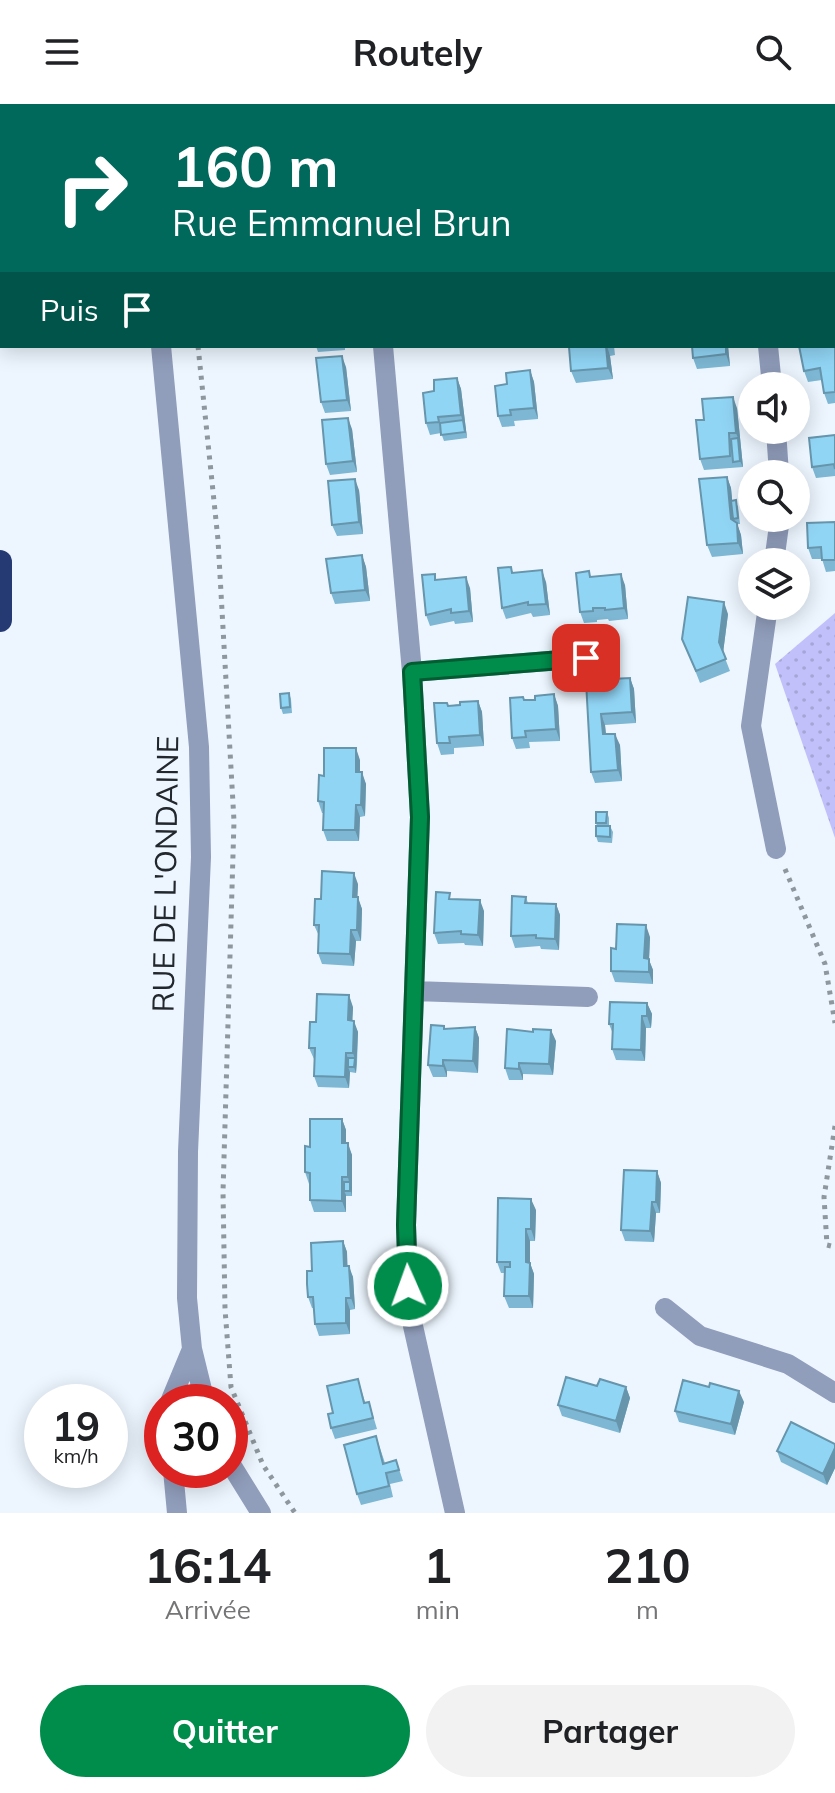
<!DOCTYPE html>
<html lang="fr">
<head>
<meta charset="utf-8">
<style>
  body { margin:0; font-family:Mulish,sans-serif; background:#f2f2f2; color:#202124; height:100vh; display:flex; flex-direction:column; font-size:30px; white-space:nowrap }
  * { box-sizing:border-box; margin:0 }
  p { font-size:26px; color:#757577 }
  .icon { flex:none; width:44px; height:44px; fill:none; stroke:currentColor; stroke-width:2; stroke-linecap:round; stroke-linejoin:round }
  .map { position:relative; height:1409px; overflow:hidden }
  .side { display:flex; flex-direction:column; background:#fff; flex:1 }
  .side>* { flex:none }
  .guide { position:absolute; left:0px; top:0px; width:836px; height:244px; box-shadow:0 4px 20px #0003; background:#00695c; color:#fff; overflow:hidden }
  .fabs { position:absolute; left:738px; top:268px; display:grid; gap:16px }
  .fabs a { display:grid; place-items:center; width:72px; height:72px; border-radius:50%; background:#fff; box-shadow:0 4px 20px #0003; font-size:40px }
  .speed { position:absolute; left:24px; top:1280px; display:flex; gap:16px; font-size:40px; font-weight:700; text-align:center }
  .speed>* { display:grid; place-content:center; width:104px; height:104px; border-radius:50%; background:#fff; box-shadow:0 4px 20px #0003; line-height:1 }
  .speed small { font-size:20px; font-weight:400 }
  .speed .limit { border:12px solid #d22; background:#fff; color:#111 }
  .pin { position:absolute; display:grid; place-items:center; width:68px; height:68px; color:#fff; margin:-34px; border-radius:16px; box-shadow:0 4px 12px #0006 }
  .me { position:absolute; width:88px; margin:-44px; rotate:358deg; stroke-linejoin:round; filter:drop-shadow(0 0 6px #0008) }
  .turn { display:flex; align-items:center; gap:28px; height:168px; padding:0 40px; font-size:36px }
  .turn .icon { width:104px; height:104px; stroke-width:2.5 }
  .turn b { display:block; font-size:56px; line-height:68px }
  .then { display:flex; align-items:center; height:76px; padding:0 40px; background:#0003; gap:16px; font-size:30px }
  .eta { display:flex; justify-content:space-evenly; align-items:center; height:136px; text-align:center }
  .eta b { font-size:48px; font-weight:700; line-height:56px }
  .cta { display:flex; gap:16px; margin-top:auto; padding:16px 40px }
  .cta a { flex:1; height:92px; border-radius:48px; background:#008d4c; color:#fff; font-size:32px; font-weight:700; line-height:92px; text-align:center }
  .cta a+a { background:#f2f2f2; color:#202124 }
  header { display:flex; justify-content:space-between; align-items:center; height:104px; padding:0 40px; background:#fff; font-size:36px; font-weight:700 }
  .map>svg:first-child { display:block }
  .park { fill:url(#park-dots) }
  .lines { fill:none; stroke-linecap:round; stroke-linejoin:round }
  .path { stroke:#8f979e; stroke-width:5; stroke-dasharray:4 6; stroke-linecap:butt }
  .street { stroke:#909dbb; stroke-width:20 }
  .highway { stroke:#253a73; stroke-width:24 }
  .wall { fill:#7db7d3 }
  .shaded-wall { fill:#6695ac }
  .building { fill:#91d5f5; stroke:#6695ac; stroke-width:2 }
  .route-casing { stroke:#005c31; stroke-width:20 }
  .route { stroke:#008d4c; stroke-width:14 }
  .labels { text-anchor:middle; dominant-baseline:central; stroke-width:8; stroke-linejoin:round; paint-order:stroke }
  .street-label { font-size:30px; fill:#21272c; stroke:#edf6ff }
</style>
</head>
<body>
<header><svg class="icon" aria-label="menu" viewBox="0 0 24 24"><path d="M4 6h16M4 12h16M4 18h16"/></svg>Routely<svg class="icon" aria-label="search" viewBox="0 0 24 24"><circle cx="10" cy="10" r="6"/><path d="M15 15l6 6"/></svg></header>
<div class="map">
<svg width="835" height="1409" viewBox="0 0 835 1409">
  <defs>
    <pattern id="park-dots" width="8" height="8" patternUnits="userSpaceOnUse" patternTransform="scale(2)"><rect width="8" height="8" fill="#c2c0fa"/><path d="M2 2h.1M6 6h.1" fill="none" stroke="#a6a5d6" stroke-width="1.8" stroke-linecap="round"/></pattern>
  </defs>
  <rect width="100%" height="100%" fill="#edf6ff"/>
  <!-- park -->
  <path class="park" d="M835,509V734L775,560Z"/>
  <g class="lines">
    <!-- path -->
    <path class="path" d="M163,0V2
      M198,242L218,436L234,717L223,1088L225,1205L231,1283L263,1361L295,1409
      M785,765L825,860L835,919
      M835,1022L824,1093L827,1141L835,1143"/>
    <!-- street -->
    <path class="street" d="M136,0V2
      M357,0V2
      M746,0V2
      M161,242L199,643L201,753L188,1048L187,1194L192,1245L205,1298
      M383,242L412,568L420,713L406,1121L408,1182L413,1222L455,1409
      M768,242L772,282
      M776,326L779,370
      M774,458L780,414
      M768,502L751,622L776,745
      M412,568L586,554
      M414,887L588,893
      M665,1204L700,1232L788,1260L835,1289
      M170,1298L192,1245
      M230,1359L261,1409
      M173,1366L177,1409"/>
    <!-- highway -->
    <path class="highway" d="M0,458V516"/>
  </g>
  <!-- wall -->
  <path class="wall" d="M293,0H320V1L294,2Z
    M454,0H506L507,2H455Z
    M835,236V299L828,300L824,289L822,276L808,278L804,267Z
    M316,242H345V246L318,248Z
    M580,242H614L615,251L610,252L613,275L576,279L571,267Z
    M692,242H728L730,262L697,265L693,254Z
    M346,263L351,307L325,309L321,298Z
    M530,266L534,278L538,315L514,317L515,322L502,323L498,312L507,280Z
    M457,274L461,285L467,334L444,337L441,329L430,331L426,319L434,287Z
    M737,304L743,363L704,366L700,355L704,316Z
    M352,325L357,368L330,371L326,360Z
    M835,331V372L816,374L812,363Z
    M727,373L731,384L732,396L738,402L740,420H737L741,431L743,450L712,453L707,441Z
    M359,386L363,430L337,432L332,421Z
    M835,418V467L826,468L822,455H812L808,444Z
    M362,451L366,463L370,497L335,500L331,489Z
    M511,463L513,469L546,478L550,511L533,513L531,509L506,515L502,504Z
    M591,473L625,481L628,515L609,517L608,515L597,516V518L584,519L580,508Z
    M470,484L473,518L455,520L454,517L430,522L426,511Z
    M728,510L723,549L730,567L700,579L687,546Z
    M630,574L634,585L636,619L605,621L606,630L620,641L622,677L595,679L591,668L586,577L611,579Z
    M289,589L291,595L292,609L283,610L281,604Z
    M554,590L558,602L560,637L529,638L530,644L516,645L512,634L525,596H535Z
    M478,597L482,608L484,642L454,644V650L441,651L437,639L448,602Z
    M360,656V668L366,680L365,712L360,713L359,737H327L323,726L324,709H322L318,697L324,672Z
    M607,708L609,714V722H610L613,728L612,739L598,738L596,732L597,722L596,719Z
    M358,780L357,793L362,805L361,837H356L354,862L322,860L318,849L319,832L314,821L321,795Z
    M526,793L528,799L556,800L560,811L559,846L541,845L540,842L515,844L511,832Z
    M452,795L484,807L483,842L465,841L464,839L438,840L434,829Z
    M650,833L649,856L653,866V880L615,878L611,867L616,845Z
    M647,899L652,910L651,924H646L645,957L616,956L612,945L613,930L609,920Z
    M353,903L352,916L358,928L357,960L356,969L350,968L349,984L318,983L314,972V955L309,944L316,918Z
    M444,922L445,925L475,923L479,934L478,969L447,967V973H433L428,961Z
    M533,928L556,937L553,971L523,970V976H509L505,964Z
    M342,1015L346,1026V1039L352,1051V1092H346V1108H314L310,1096V1080H309L305,1068L310,1043Z
    M657,1067L661,1079L660,1109H656L654,1138L625,1137L621,1126Z
    M536,1106L535,1137H530V1159L534,1170L533,1204H509L504,1192L505,1169H501L497,1158Z
    M343,1137L347,1148V1162L353,1173L355,1205L350,1206V1230L319,1232L315,1220L314,1204H312L308,1193L312,1167Z
    M358,1275L365,1298H369L377,1325L335,1335L331,1324L333,1309Z
    M597,1282L626,1283L630,1294L620,1329L562,1312L558,1301Z
    M744,1298L735,1331L679,1318L675,1307Z
    M376,1332L385,1359L396,1356L403,1377L390,1380L393,1393L361,1401L357,1390Z
    M835,1340V1364L827,1381L781,1358L777,1347Z"/>
  <!-- shaded-wall -->
  <path class="shaded-wall" d="M607,242L610,252L613,275L608,264Z
    M726,242H728L730,262L726,250Z
    M342,252L346,263L351,307L347,296Z
    M530,266L534,278L538,315L534,304Z
    M457,274L461,285L467,334L461,311Z
    M733,293L737,304L743,363L740,357L738,334L736,329Z
    M348,314L352,325L357,368L353,357Z
    M727,373L731,384L734,415H733L734,420L731,415Z
    M355,375L359,386L363,430L359,418Z
    M737,419L741,431L743,450L738,439Z
    M362,451L366,463L370,497L365,486Z
    M542,466L546,478L550,511L546,500Z
    M621,470L625,481L628,515L624,504Z
    M466,473L470,484L473,518L469,507Z
    M724,498L728,510L723,549L719,538Z
    M630,574L634,585L636,619L632,608Z
    M554,590L558,602L560,637L556,625Z
    M478,597L482,608L484,642L480,631Z
    M601,610L605,621L607,642L603,630Z
    M615,630L620,641L622,677L618,666Z
    M356,644L360,656V680L356,668Z
    M362,668L366,680L365,712L361,701Z
    M356,701L360,713L359,737L355,726Z
    M354,769L358,780L357,804L353,793Z
    M358,793L362,805L361,837L357,826Z
    M480,796L484,807L483,842L478,831Z
    M556,800L560,811L559,846L555,835Z
    M646,821L650,833L649,856L653,866V880L644,854Z
    M351,826L356,837L354,862L350,850Z
    M349,891L353,903L352,927L348,916Z
    M647,899L652,910L651,924L647,912Z
    M642,912L646,924L645,957L641,946Z
    M354,917L358,928L356,969L354,963L355,955L353,949Z
    M475,923L479,934L478,969L473,957Z
    M551,926L556,937L553,971L549,960Z
    M346,949L350,960L348,963L350,968L349,984L345,973Z
    M443,956L447,967V973L443,962Z
    M519,959L523,970V976L519,965Z
    M342,1015L346,1026V1050L342,1039Z
    M348,1039L352,1051V1092L348,1073Z
    M657,1067L661,1079L660,1109L656,1098Z
    M342,1073L346,1084L344,1087L346,1091V1108L342,1097Z
    M531,1095L536,1106L535,1137L531,1125Z
    M652,1098L656,1109L654,1138L650,1127Z
    M526,1125L530,1137V1159L534,1170L533,1204L529,1192L526,1158Z
    M343,1137L347,1148L348,1173L344,1162Z
    M349,1162L353,1173L355,1205L351,1194Z
    M346,1194L350,1206V1230L346,1219Z
    M626,1283L630,1294L620,1329L616,1317Z
    M739,1287L744,1298L735,1331L731,1320Z
    M835,1344V1364L827,1381L823,1370Z"/>
  <!-- building -->
  <path class="building" d="M394,0H430L431,2H395Z
    M467,0H480V2H467Z
    M834,135H835L834,183Z
    M834,236H835V288L824,289L820,264L804,267L799,242H834Z
    M580,242H606L608,264L571,267L569,243Z
    M692,242H726V250L693,254Z
    M342,252L347,296L321,298L316,254Z
    M530,266L534,304L510,306L511,311L498,312L495,282L507,280L506,269Z
    M457,274L461,311L438,313L439,318L426,319L423,289L434,287V276Z
    M733,293L736,329H729L730,352L700,355L696,316H704L702,295Z
    M348,314L353,357L326,360L322,316Z
    M463,316L465,328L441,331L440,319Z
    M835,331V365L834,360L812,363L809,334Z
    M738,334L740,357L733,358L731,335Z
    M727,373L731,415L737,419L738,439L707,441L699,375Z
    M355,375L359,418L332,421L328,377Z
    M736,396L738,414L733,415L731,397Z
    M835,418V456H822L821,443L808,444L807,419Z
    M362,451L365,486L331,489L326,455Z
    M511,463L512,469L542,466L546,500L528,501V498L502,504L498,464Z
    M589,467L590,473L621,470L624,504L605,506V504H593V507L580,508L576,469Z
    M435,470V476L466,473L469,507L451,509V505L426,511L422,471Z
    M688,493L724,498L719,538L726,555L696,567L682,535Z
    M630,574L632,608L601,610L603,630H615L618,666L591,668L586,577L611,579V575Z
    M289,589L290,603L281,604L280,590Z
    M554,590L556,625L525,627L526,633L512,634L510,594L523,593L524,596H535V592Z
    M478,597L480,631L449,633L450,639H437L434,599H447L448,602L460,601V598Z
    M324,644H356V668H362L361,701H356L355,726H323L324,698L318,697L319,671L324,672Z
    M596,708H607L606,719H596Z
    M596,722H610V733L596,732Z
    M322,767L354,769L353,793H358L357,826H351L350,850L318,849L319,821H314L315,795H321Z
    M436,788L450,789L449,795L480,796L478,831L461,830V827L434,829Z
    M512,792L526,793L525,799L556,800L555,835L536,834V831L511,832Z
    M617,820L646,821L644,854L649,855V868L611,867V844L616,845Z
    M317,890L349,891L348,916L354,917L353,949H346L345,973L314,972L315,944H309L310,918H316Z
    M610,898L647,899V912H642L641,946L612,945L613,920H609Z
    M431,921L444,922V925L475,923L473,957L443,956V962L428,961Z
    M507,925L533,928V925L551,926L549,960L519,959V965L505,964Z
    M348,954H355L354,963H348Z
    M310,1015H342V1039H348V1073H342V1097L310,1096V1069L305,1068V1042L310,1043Z
    M624,1066L657,1067L656,1098H652L650,1127L621,1126Z
    M344,1078H350V1087H344Z
    M498,1094L531,1095V1125H526V1158L530,1159L529,1192H504L505,1163H510V1158H497Z
    M343,1137L344,1162H349L351,1194H346V1219L315,1220L313,1193H308L307,1180V1167H312L311,1139Z
    M566,1273L597,1282L600,1275L626,1283L616,1317L558,1301Z
    M358,1275L364,1299L369,1298L373,1314L331,1324L328,1310L333,1309L327,1282Z
    M683,1276L709,1283L710,1279L739,1287L731,1320L675,1307Z
    M791,1318L835,1340V1344L823,1370L777,1347Z
    M376,1332L383,1360L396,1356L399,1366L386,1369L389,1382L357,1390L344,1341Z"/>
  <g class="lines">
    <defs>
      <path id="route" d="M408,1182L406,1121L420,713L412,568L586,554"/>
    </defs>
    <!-- route casing -->
    <use href="#route" class="route-casing"/>
    <!-- route -->
    <use href="#route" class="route"/>
  </g>
  <g class="labels">
    <!-- street labels -->
    <g class="street-label">
      <text transform="translate(165 770) rotate(-89)">RUE DE L'ONDAINE</text>
    </g>
  </g>
</svg>
<div class="fabs">
<a><svg class="icon" aria-label="sound" viewBox="0 0 24 24"><path d="M4 9h4l5-4v14l-5-4H4zM17 9q2 3 0 6"/></svg></a>
<a><svg class="icon" aria-label="search" viewBox="0 0 24 24"><circle cx="10" cy="10" r="6"/><path d="M15 15l6 6"/></svg></a>
<a><svg class="icon" aria-label="layers" viewBox="0 0 24 24"><path d="M12 4l9 5-9 5-9-5zM3 14l9 5 9-5"/></svg></a>
</div>
<div class="speed"><div>19<small>km/h</small></div><div class="limit">30</div></div>
<div class="pin" style="left:586px;top:554px;background:#d93025"><svg class="icon" aria-label="arrive" viewBox="0 0 24 24"><path d="M6 21V4h12l-3 4 3 4H6"/></svg></div>
<svg class="me" style="left:408px;top:1182px" viewBox="-20 -20 40 40"><circle r="17" fill="#008d4c" stroke="#fff" stroke-width="3"/><path d="M0-11L8 9 0 5-8 9z" fill="#fff"/></svg>
<div class="guide">
<div class="turn"><svg class="icon" aria-label="right" viewBox="0 0 24 24"><path d="M7 20v-9h11M14 6l5 5-5 5"/></svg><div><b>160 m</b>Rue Emmanuel Brun</div></div>
<div class="then">Puis<svg class="icon" aria-label="arrive" viewBox="0 0 24 24"><path d="M6 21V4h12l-3 4 3 4H6"/></svg></div>
</div>
</div>
<section class="side">
<div class="eta">
<div><b>16:14</b><p>Arrivée</p></div>
<div><b>1</b><p>min</p></div>
<div><b>210</b><p>m</p></div>
</div>
<div class="cta"><a>Quitter</a><a>Partager</a></div>
</section>
</body>
</html>
